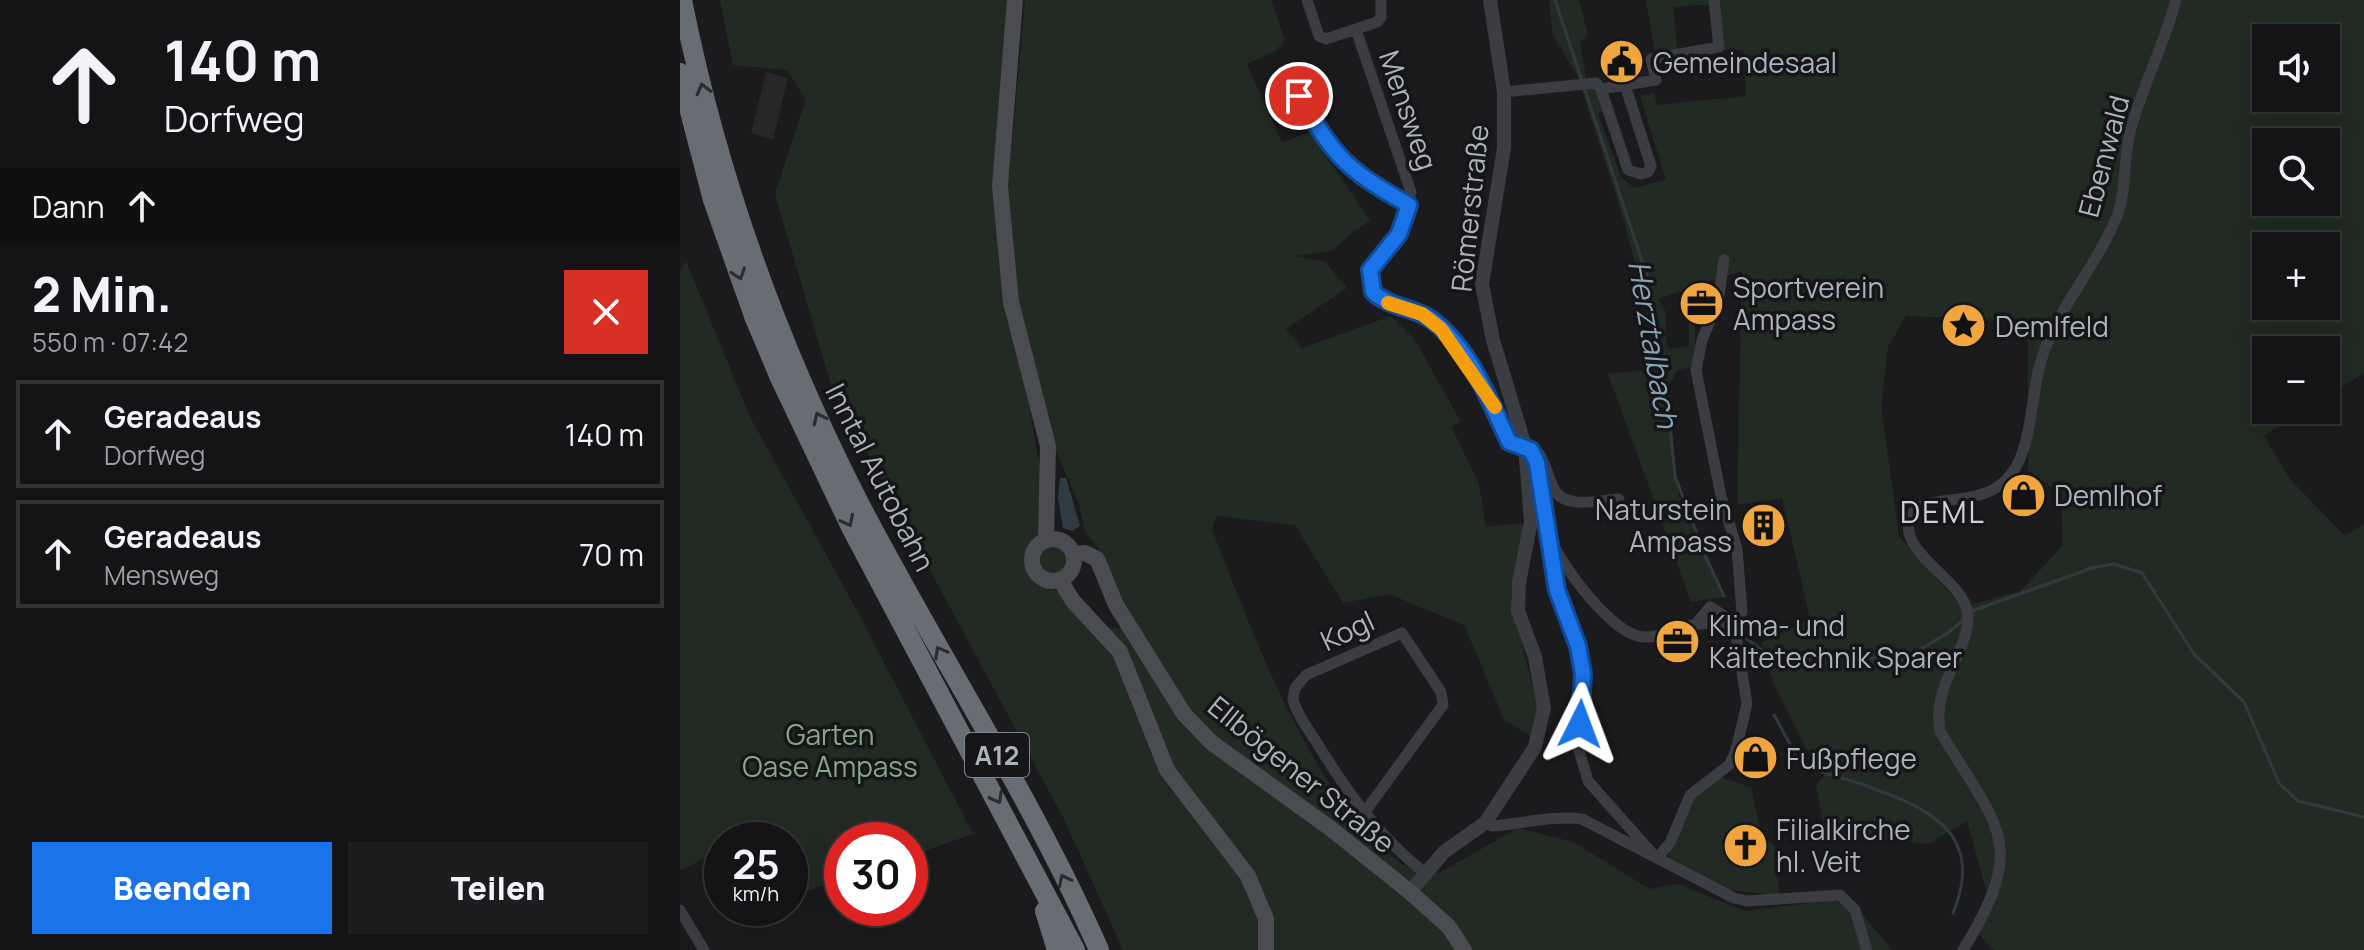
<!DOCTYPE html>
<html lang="de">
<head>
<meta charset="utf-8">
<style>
  body { margin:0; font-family:Manrope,sans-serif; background:#1d1d1f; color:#f1f3f6; height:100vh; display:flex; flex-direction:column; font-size:30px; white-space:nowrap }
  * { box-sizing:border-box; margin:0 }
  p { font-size:26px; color:#9d9ea1 }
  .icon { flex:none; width:44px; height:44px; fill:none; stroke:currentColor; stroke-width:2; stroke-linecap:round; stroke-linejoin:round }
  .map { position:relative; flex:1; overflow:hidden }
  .panel { display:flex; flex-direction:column; background:#141416; width:680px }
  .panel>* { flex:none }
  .banner { background:#141416; color:#f1f3f6; overflow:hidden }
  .tools { position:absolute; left:1572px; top:24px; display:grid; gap:16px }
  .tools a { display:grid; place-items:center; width:88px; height:88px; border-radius:0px; background:#141416; box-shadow:0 8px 32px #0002,0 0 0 2px #333335; font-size:40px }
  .speed { position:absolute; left:24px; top:822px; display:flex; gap:16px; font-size:40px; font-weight:700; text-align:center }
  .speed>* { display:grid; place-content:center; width:104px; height:104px; border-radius:50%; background:#141416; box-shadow:0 8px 32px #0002,0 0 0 2px #333335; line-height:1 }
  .speed small { font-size:20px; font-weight:400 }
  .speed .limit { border:12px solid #d22; background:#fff; color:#111 }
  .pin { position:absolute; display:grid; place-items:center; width:68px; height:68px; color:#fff; margin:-34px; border:4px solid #fff; border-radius:50%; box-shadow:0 2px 8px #0007 }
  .me { position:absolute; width:88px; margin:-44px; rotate:3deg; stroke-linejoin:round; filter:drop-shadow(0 0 6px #0008) }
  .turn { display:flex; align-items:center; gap:28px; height:168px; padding:0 32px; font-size:36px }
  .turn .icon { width:104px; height:104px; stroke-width:2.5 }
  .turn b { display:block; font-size:56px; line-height:68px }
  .then { display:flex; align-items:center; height:76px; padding:0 32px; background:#0003; gap:16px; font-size:30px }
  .round { display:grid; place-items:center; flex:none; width:84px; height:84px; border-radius:0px; background:#1d1d1f }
  .overview { display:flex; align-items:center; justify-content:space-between; height:136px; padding:0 32px }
  h1 { font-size:48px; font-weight:800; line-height:60px }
  .cta { display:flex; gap:16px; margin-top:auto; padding:16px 32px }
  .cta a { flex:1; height:92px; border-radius:0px; background:#1a73e8; color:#fff; font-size:32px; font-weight:800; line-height:92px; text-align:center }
  .cta a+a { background:#1d1d1f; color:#f1f3f6 }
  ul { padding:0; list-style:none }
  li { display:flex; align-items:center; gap:24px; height:108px; margin:0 16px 12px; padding:0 16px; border:4px solid #333335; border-radius:0px }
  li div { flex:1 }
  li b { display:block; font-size:30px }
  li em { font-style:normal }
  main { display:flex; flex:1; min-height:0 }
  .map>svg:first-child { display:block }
  .built { fill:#27272a }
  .green { fill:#222b23; fill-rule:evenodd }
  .water { fill:#303b41 }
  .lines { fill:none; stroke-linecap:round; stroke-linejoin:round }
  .stream { stroke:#303b41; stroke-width:3 }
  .minor { stroke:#3c3d42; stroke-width:11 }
  .tertiary { stroke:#3c3d42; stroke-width:14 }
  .secondary { stroke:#4a4c52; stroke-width:16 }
  .motorway { stroke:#686c73; stroke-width:20 }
  .oneway { stroke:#2a2c2f }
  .route-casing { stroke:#114b97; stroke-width:20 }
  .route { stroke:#1a73e8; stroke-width:14 }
  .slow { stroke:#f59e0b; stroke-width:14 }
  .labels { text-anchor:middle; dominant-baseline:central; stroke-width:7; stroke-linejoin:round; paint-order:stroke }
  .shield { fill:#161618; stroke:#80848b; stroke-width:2 }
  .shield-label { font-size:26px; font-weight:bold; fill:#adb3bc }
  .poi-label { font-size:28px; fill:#adb3bc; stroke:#161618; text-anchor:start }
  .street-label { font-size:28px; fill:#adb3bc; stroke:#161618 }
  .park-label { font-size:28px; fill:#86a785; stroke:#161618 }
  .water-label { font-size:30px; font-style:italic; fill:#86a4b6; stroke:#161618 }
  .neighbourhood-label { font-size:30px; letter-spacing:2px; fill:#ced2d8; stroke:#161618 }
</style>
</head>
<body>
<main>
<section class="panel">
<div class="banner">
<div class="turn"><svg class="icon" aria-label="ahead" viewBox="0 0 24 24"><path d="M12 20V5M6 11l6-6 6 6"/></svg><div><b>140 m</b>Dorfweg</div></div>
<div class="then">Dann<svg class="icon" aria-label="ahead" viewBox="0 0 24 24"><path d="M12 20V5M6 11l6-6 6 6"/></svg></div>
</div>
<div class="overview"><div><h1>2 Min.</h1><p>550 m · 07:42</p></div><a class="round" style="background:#d93025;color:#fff"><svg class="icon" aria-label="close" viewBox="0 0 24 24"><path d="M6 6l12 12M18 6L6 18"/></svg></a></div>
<ul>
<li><svg class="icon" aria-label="ahead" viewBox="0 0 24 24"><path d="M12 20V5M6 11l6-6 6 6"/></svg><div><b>Geradeaus</b><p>Dorfweg</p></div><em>140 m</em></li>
<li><svg class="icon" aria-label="ahead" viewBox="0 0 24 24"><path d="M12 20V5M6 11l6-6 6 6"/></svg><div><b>Geradeaus</b><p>Mensweg</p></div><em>70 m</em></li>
</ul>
<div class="cta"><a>Beenden</a><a>Teilen</a></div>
</section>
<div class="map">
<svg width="1684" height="950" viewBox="0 0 1684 950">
  <rect width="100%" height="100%" fill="#1b1b1d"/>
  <!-- built -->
  <path class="built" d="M86,72L108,78L93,140L71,133Z"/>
  <!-- green -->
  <path class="green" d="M40,0H335L324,111L331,302L372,538L385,543L394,557L386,576L368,581L405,625L440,628L424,557L405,531L398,501L377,453L339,306L328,188L345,0H591L605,40L595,51L567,64L602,143L629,132L690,220L650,251L613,256L644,261L667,288L606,329L622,348L711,316L735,340L781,422L771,426L799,484L806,527L842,523L843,531L830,597L859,713L850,736L824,719L784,625L709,594L663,603L615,525L536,516L532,530C575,637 627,788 719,862C728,870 747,871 759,873L838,828L893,842L970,889L998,884L1065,911L1155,900L1164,907L1172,902L1212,950H443L384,819L152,388L95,194L126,100L107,70L53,65Z
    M869,0H899L908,35L900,42L907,83L917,89L924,111L918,113L941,177L954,188L986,180L960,96L974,93L977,105L1066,96L1063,50H1044L1039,4L993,7L997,50L975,53L966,0H1684V373L1646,397V350H1586V410H1625L1584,436L1610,479L1665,536L1684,524V950H1314L1298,933L1310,903L1287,821L1248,844L1145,832L1136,786L1153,764L1129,754L1094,684L1081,643L1130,618L1102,498L1057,505L1062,271L978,299L985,310L987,346L990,349L1009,346V307C1018,327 1016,346 1011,367L998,370L987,388L999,497L1043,597L1011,602L928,374L976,369L964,295L941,211L897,75L873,35ZM1586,38H1646V98H1586ZM1586,142H1646V202H1586ZM1586,246H1646V306H1586ZM1226,316L1348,321V470L1381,494L1383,545L1341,591L1282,607L1219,536L1201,406L1208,347Z
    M6,261L70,417L174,605L293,834L230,856V840H162V879L125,892L110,866V840H95L87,826L60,840H42V849L0,871V270Z
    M1040,777L1071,787L1081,833L1097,849L1099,895C1052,889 1021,894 988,855L1011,799Z"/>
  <!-- water -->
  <path class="water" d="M380,478H386L400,526L392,531L383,528L378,498Z"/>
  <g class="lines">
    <!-- stream -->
    <path class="stream" d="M875,0L967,276L986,386L995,476L1024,553L1044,596
      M1292,611L1415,567L1434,564L1462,573L1514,654L1564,702L1599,783L1618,801L1684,817
      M1062,635L1091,657L1106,663L1154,654L1220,661L1268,633L1284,619
      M1094,715L1117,757L1128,766C1143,775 1159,776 1175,782C1242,805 1308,829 1273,913"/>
    <!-- minor -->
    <path class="minor" d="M627,0L639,36L646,39L697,22L701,17V0
      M676,30L731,192L722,228L690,270L693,292C709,307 731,307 749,318C789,345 809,400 829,442L851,450C863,477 859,508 869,535C879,563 932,635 963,637C978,638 996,629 1011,625C1025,623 1040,623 1054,622
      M921,89L948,170L961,174L968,172L971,166L945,85
      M824,92L916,83L921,89L976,80L971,59L1039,47L1034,0
      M619,96C655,158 667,169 729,205
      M1044,260L1038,302L1022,340L1016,370L1041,496L1057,549L1062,612L1054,622
      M859,453C866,464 868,477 874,489C884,510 920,500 939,499
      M870,540L877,590L898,646L903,674L898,747L908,781L971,852
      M684,813L763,705L761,692L722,633L626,675L615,688L613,699C617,715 629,730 637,743C667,792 700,838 745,873
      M805,823L812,826C841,824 874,815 902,819L1054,898L1067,901L1160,895L1175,910L1187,950
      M977,858L990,843L1010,795L1049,765L1055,753L1067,704L1054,622L1030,607L1015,625
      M0,910L24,950
      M1283,950C1350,841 1317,828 1260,731C1251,681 1295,645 1287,610C1280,579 1221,553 1229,521C1239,483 1311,521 1339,461C1354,427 1351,385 1365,349C1383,302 1418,263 1437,216C1447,189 1443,159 1450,132C1462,87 1484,45 1496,0"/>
    <!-- tertiary -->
    <path class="tertiary" d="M730,892L764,852L805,823L855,747L864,708L855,657L838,611L839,583L851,521L845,446L813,340L802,284L824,148V92L810,0"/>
    <!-- secondary -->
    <path class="secondary" d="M335,0L320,186L331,302L368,446L366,540
      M352 560a21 21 0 1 1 42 0a21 21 0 1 1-42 0Z
      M393,554L405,553L417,559L436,605L504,714L532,743L650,828L730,892L769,927L784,950
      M380,580L393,601L440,652L487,770L568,876L586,919V950"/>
    <!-- motorway -->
    <path class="motorway" d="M2,0C37,175 97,343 178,501C256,652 351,795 419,950
      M0,73L33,200L74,316L101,380L171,527L395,950
      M365,911L377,950"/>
  </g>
  <!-- one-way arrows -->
  <defs><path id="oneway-chevron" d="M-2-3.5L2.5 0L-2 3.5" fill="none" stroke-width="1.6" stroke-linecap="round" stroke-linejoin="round" transform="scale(2)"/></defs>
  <g class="oneway">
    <use href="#oneway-chevron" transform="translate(23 89) rotate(-104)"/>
    <use href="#oneway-chevron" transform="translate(59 274) rotate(71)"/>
    <use href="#oneway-chevron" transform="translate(139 418) rotate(-115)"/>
    <use href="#oneway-chevron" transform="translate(168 521) rotate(63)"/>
    <use href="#oneway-chevron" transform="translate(260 652) rotate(-119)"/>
    <use href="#oneway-chevron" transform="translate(317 798) rotate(62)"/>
    <use href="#oneway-chevron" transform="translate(384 880) rotate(-117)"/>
  </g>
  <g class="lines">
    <defs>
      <path id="route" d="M619,96C655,158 667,170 729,205L719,234L690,270L693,292C709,307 731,307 749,318C789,345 809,400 829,442L851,450L857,463L877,590L898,646L903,674L900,724"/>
    </defs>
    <!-- route casing -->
    <use href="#route" class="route-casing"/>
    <!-- route -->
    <use href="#route" class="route"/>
    <!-- slow -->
    <path class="slow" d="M708,303L742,314L761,329L815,407"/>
  </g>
  <!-- icons -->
  <defs>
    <symbol id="civic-disc" viewBox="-11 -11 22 22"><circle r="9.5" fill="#f0a53f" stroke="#161618"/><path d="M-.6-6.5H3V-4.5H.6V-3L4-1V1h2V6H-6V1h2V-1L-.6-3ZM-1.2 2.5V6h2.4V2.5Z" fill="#111"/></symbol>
    <symbol id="office-disc" viewBox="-11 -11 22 22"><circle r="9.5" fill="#f0a53f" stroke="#161618"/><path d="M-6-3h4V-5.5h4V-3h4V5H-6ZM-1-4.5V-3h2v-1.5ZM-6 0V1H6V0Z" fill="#111"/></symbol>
    <symbol id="sight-disc" viewBox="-11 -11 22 22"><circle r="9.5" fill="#f0a53f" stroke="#161618"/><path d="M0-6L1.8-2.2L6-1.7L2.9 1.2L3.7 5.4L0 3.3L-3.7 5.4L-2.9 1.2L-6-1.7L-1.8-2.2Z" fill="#111"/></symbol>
    <symbol id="shop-disc" viewBox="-11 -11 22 22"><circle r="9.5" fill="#f0a53f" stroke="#161618"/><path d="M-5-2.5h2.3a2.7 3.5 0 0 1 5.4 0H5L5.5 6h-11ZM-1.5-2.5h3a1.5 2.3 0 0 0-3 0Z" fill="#111"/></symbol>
    <symbol id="building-disc" viewBox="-11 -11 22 22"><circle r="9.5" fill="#f0a53f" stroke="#161618"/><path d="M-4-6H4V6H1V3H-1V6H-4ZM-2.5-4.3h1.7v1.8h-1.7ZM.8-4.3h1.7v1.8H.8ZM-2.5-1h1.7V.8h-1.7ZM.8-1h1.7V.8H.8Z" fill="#111"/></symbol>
    <symbol id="church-disc" viewBox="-11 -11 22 22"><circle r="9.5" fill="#f0a53f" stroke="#161618"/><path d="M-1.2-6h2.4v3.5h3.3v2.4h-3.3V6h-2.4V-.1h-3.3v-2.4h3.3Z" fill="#111"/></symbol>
  </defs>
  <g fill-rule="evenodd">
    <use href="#civic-disc" x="916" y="36" width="51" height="51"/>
    <use href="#office-disc" x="996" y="278" width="51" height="51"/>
    <use href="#sight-disc" x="1258" y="300" width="51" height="51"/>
    <use href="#shop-disc" x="1318" y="470" width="51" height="51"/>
    <use href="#building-disc" x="1058" y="500" width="51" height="51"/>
    <use href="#office-disc" x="972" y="616" width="51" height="51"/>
    <use href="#shop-disc" x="1050" y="732" width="51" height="51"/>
    <use href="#church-disc" x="1040" y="820" width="51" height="51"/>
  </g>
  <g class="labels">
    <!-- shield labels -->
    <rect class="shield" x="285" y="733" width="64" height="44" rx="6"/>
    <g class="shield-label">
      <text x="317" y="755">A12</text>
    </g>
    <!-- poi labels -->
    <g class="poi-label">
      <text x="973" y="62">Gemeindesaal</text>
      <text x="1053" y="287">Sportverein<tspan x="1053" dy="32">Ampass</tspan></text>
      <text x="1315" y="326">Demlfeld</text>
      <text x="1374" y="495">Demlhof</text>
      <text x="1052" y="509" text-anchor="end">Naturstein<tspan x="1052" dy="32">Ampass</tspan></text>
      <text x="1029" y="625">Klima- und<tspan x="1029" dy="32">Kältetechnik Sparer</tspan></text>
      <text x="1106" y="758">Fußpflege</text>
      <text x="1096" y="829">Filialkirche<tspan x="1096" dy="32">hl. Veit</tspan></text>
    </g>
    <!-- street labels -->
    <g class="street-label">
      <text transform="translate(729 110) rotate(71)">Mensweg</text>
      <text transform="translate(1423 156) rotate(-75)">Ebenwald</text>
      <text transform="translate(789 208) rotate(-84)">Römerstraße</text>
      <text transform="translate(201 477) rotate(63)">Inntal Autobahn</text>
      <text transform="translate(667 630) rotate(-25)">Kogl</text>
      <text transform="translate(622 774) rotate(39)">Ellbögener Straße</text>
    </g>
    <!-- park labels -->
    <g class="park-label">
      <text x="150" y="734">Garten<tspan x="150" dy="32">Oase Ampass</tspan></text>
    </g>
    <!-- water labels -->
    <g class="water-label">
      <text transform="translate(974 344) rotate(80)">Herztalbach</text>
    </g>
    <!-- neighbourhood labels -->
    <g class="neighbourhood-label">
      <text x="1263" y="511">DEML</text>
    </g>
  </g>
</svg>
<div class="tools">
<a><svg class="icon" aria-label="sound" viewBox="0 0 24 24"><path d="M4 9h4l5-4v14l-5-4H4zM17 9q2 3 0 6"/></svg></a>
<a><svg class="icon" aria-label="search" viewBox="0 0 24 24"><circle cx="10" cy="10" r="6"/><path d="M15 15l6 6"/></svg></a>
<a>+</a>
<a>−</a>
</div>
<div class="speed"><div>25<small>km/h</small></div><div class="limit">30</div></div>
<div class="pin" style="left:619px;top:96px;background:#d93025"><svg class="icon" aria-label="arrive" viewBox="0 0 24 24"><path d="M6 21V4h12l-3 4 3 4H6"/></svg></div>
<svg class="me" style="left:900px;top:724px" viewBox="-20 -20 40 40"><path d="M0-17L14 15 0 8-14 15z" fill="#1a73e8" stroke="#fff" stroke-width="4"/></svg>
</div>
</main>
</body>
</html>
